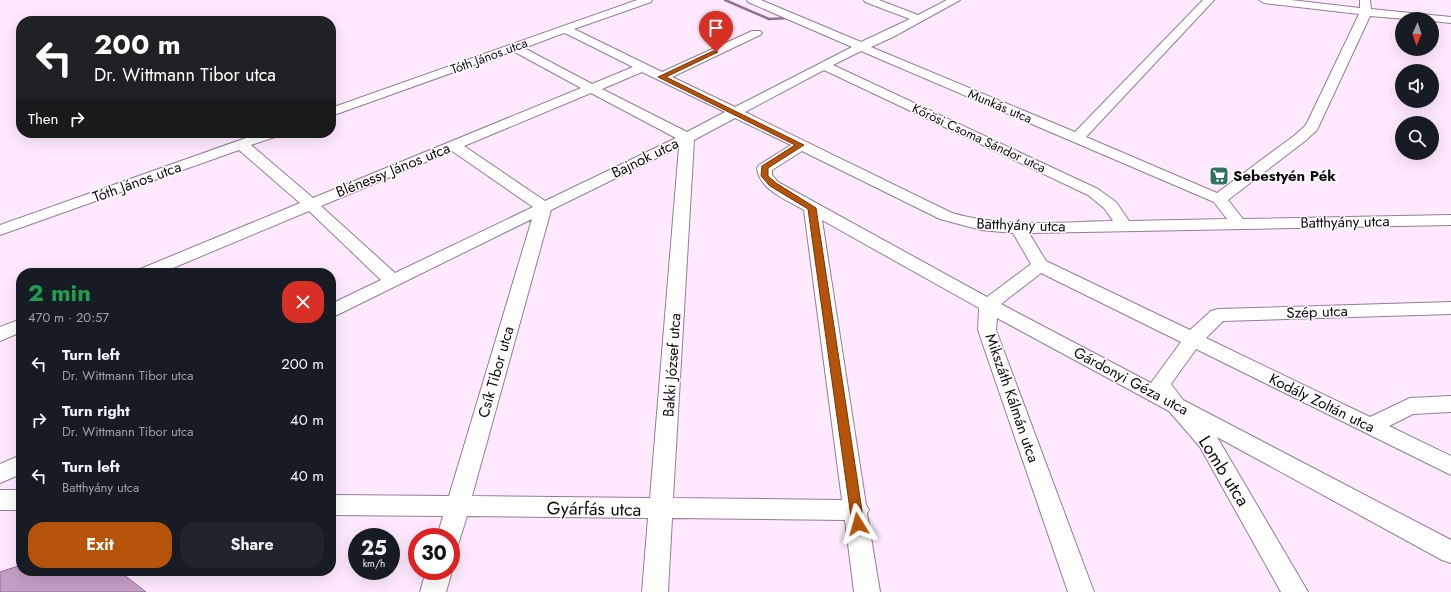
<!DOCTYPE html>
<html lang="en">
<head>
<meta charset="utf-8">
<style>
  body { margin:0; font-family:Jost,sans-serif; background:#20242c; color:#f1f3f6; height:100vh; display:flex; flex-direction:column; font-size:15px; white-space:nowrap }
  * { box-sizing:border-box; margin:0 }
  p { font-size:13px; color:#9ea1a6 }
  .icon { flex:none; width:22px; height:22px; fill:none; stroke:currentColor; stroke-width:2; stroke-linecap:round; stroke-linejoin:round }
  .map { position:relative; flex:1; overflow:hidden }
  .side { position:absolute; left:16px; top:268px; width:320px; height:308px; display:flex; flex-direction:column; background:#171b24; border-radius:16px; box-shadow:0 4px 16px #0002 }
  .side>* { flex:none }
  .banner { position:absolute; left:16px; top:16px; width:320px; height:122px; border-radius:16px; box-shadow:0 4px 16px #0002; background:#202124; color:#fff; overflow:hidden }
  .needle { width:26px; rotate:183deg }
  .tools { position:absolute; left:1395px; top:12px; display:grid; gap:8px }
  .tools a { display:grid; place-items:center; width:44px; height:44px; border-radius:50%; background:#171b24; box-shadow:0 4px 16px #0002; font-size:20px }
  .speed { position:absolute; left:348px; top:528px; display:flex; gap:8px; font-size:20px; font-weight:700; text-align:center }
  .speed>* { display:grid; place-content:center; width:52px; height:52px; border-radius:50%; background:#171b24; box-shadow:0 4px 16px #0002; line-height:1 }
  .speed small { font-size:10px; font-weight:400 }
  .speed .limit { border:6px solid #d22; background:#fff; color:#111 }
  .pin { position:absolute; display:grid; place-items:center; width:34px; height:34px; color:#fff; margin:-41px -17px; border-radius:50% 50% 50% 0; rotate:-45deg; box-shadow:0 0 4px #0007 }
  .pin .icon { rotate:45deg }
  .me { position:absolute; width:44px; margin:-22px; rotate:352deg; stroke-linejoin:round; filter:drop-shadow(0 0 3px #0008) }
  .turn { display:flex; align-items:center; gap:14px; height:84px; padding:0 12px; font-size:18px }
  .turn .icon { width:52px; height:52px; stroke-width:2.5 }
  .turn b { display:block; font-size:28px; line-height:34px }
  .then { display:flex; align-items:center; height:38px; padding:0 12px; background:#0003; gap:8px; font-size:15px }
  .round { display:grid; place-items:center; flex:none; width:42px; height:42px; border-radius:16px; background:#20242c }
  .summary { display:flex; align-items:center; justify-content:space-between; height:68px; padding:0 12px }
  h1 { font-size:24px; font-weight:700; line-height:30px; color:#1e9e55 }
  .button { display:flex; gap:8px; margin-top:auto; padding:8px 12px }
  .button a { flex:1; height:46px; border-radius:16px; background:#b45309; color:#fff; font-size:16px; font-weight:700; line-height:46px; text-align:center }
  .button a+a { background:#20242c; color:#f1f3f6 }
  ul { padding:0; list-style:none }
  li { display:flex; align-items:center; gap:12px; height:56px; padding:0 12px }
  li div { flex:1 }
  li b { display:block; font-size:15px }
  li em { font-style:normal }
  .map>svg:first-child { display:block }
  .water { fill:#c59ec5; stroke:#8f718f }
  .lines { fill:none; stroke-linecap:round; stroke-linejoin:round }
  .stream { stroke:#8f718f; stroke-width:2.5 }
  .minor-casing { stroke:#927e92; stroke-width:2 }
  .minor { fill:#fff; fill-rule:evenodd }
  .route { fill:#b45309; stroke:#753606 }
  .labels { text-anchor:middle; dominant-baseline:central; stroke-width:3; stroke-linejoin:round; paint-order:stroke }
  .far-street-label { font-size:13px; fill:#100910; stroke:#fff }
  .street-label { font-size:15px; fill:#100910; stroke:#fff }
  .poi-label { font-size:15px; font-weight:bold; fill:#100910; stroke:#fff; text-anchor:start }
  .near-street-label { font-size:18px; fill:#100910; stroke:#fff }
</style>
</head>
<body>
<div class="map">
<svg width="1451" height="592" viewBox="0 0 1451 592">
  <rect width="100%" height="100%" fill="#ffe9ff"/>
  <!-- water -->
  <path class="water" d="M21,565V571H119L146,592H0V572Z"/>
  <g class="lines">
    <!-- stream -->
    <path class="stream" d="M725,0L769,19L789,18"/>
    <defs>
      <path id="minor" d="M637,0H652L651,2L574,29L662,72L752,31H760L762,33L760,35L672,77L735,107L852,47L748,2L747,0H761L861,42L910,19L865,2L864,0H879L918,15L947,0H960L893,37L871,47L1075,132L1203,0H1214L1086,137L1217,193L1295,135L1306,125L1359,14L1264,3L1259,0H1291L1360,8V0H1370L1371,9L1451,17V23L1432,21V19H1406L1370,16L1317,130L1305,141L1228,200L1243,219L1451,215V225L1029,233L1046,261L1190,330L1211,311L1218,309L1451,302V314L1223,321L1206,338L1370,417L1410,398L1451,396V412L1413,414L1389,426L1451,456V475L1196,349L1171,384L1183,400L1451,540V563L1442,560L1217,437L1308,592H1281L1200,447L1169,411L997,318L996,330L1094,592H1068L978,330L979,308L822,220L866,505L869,510L867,513L880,592H854L845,520L672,518L668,592H642L648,518L467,516L458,545L451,547V537H437L443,516L331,515V495L449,496L532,219L337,315L331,317V304L381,280L309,211L161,273H137L140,269L300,203L239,150L0,235V225L260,133H280L278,136L251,145L313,198L581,88L513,51L331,116V108ZM564,33L567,34L633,67L592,84L524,48ZM861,51L1214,202L1227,219L1129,221L1116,202L1098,189L833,65ZM824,70L1088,195L1104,208L1113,221C1059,222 1004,228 952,213L745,112ZM642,72L725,112L687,132L602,89ZM591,93L676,138L545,201L464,146ZM735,118L791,145L759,165L757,168C759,190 787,200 804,210L842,500L673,498L694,140ZM679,147L650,498L472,496L551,210ZM452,151L533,207L395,273L321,206ZM802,151L940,219L981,230L1013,233L1031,264L987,297L778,182L772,175V170ZM1041,273L1181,342L1151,383L1001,304Z
        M21,319V332L0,341V327Z
        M21,455V474L0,483V464Z
        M0,490H21V510H0Z
        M451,570L452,571L446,592H420L426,571Z"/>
    </defs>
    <!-- minor casing -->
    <use href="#minor" class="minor-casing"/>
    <!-- minor -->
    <use href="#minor" class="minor"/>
  </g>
  <!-- route -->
  <path class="route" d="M713,51L718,52L666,77L804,145L768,168V176L776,183L816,208L864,524L863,527L858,529L854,527L852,524L808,209L770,186L761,176L762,166L795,145L658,77Z"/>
  <!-- icons -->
  <defs>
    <symbol id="supermarket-square" viewBox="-11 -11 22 22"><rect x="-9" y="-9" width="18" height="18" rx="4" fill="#307364" stroke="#fff"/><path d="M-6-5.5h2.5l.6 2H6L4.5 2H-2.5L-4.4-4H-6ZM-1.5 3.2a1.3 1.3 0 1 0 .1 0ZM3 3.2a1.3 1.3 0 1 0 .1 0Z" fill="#fff"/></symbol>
  </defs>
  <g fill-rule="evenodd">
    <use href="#supermarket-square" x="1208" y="165" width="22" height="22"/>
  </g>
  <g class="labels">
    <!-- far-street labels -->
    <g class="far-street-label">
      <text transform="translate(489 56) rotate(-20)">Tóth János utca</text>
      <text transform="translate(1000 106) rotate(23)">Munkás utca</text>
      <text transform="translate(979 138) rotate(25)">Kőrösi Csoma Sándor utca</text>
    </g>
    <!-- street labels -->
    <g class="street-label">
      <text transform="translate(645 158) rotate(-26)">Bajnok utca</text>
      <text transform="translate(393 170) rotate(-22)">Blénessy János utca</text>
      <text transform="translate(137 182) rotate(-20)">Tóth János utca</text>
      <text transform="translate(1345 222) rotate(-1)">Batthyány utca</text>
      <text transform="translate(1021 225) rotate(2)">Batthyány utca</text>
      <text transform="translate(1317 312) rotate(-2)">Szép utca</text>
      <text transform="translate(672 365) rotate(-86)">Bakki József utca</text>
      <text transform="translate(496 372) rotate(-74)">Csík Tibor utca</text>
      <text transform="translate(1131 381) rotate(28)">Gárdonyi Géza utca</text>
      <text transform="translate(1012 398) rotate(71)">Mikszáth Kálmán utca</text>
      <text transform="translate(1322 403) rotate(26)">Kodály Zoltán utca</text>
    </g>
    <!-- poi labels -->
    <g class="poi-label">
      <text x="1233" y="176">Sebestyén Pék</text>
    </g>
    <!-- near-street labels -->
    <g class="near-street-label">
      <text transform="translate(1224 471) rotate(58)">Lomb utca</text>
      <text transform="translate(594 509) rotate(1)">Gyárfás utca</text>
    </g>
  </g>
</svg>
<div class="tools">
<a><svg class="needle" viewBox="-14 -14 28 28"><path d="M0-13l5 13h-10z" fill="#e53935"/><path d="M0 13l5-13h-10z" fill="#9ea1a6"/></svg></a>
<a><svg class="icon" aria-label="sound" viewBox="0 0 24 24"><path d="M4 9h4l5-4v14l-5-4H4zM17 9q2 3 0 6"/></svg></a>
<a><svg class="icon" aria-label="search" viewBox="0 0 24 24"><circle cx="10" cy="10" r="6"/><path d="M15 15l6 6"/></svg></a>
</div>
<div class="speed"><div>25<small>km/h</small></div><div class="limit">30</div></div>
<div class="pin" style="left:716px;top:52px;background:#d93025"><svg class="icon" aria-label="arrive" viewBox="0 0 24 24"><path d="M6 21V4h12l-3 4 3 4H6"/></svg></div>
<svg class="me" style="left:858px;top:524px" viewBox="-20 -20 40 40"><path d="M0-17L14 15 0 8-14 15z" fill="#b45309" stroke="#fff" stroke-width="4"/></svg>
<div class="banner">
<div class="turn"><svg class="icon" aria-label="left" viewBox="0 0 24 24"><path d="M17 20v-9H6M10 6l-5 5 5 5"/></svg><div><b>200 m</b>Dr. Wittmann Tibor utca</div></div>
<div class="then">Then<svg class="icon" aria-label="right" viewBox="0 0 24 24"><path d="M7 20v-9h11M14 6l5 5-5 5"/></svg></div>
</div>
<section class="side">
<div class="summary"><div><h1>2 min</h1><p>470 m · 20:57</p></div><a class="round" style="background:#d93025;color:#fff"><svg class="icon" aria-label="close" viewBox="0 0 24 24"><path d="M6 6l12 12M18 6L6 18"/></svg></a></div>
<ul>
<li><svg class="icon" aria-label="left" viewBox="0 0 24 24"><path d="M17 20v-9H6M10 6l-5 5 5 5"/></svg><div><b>Turn left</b><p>Dr. Wittmann Tibor utca</p></div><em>200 m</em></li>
<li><svg class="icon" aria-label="right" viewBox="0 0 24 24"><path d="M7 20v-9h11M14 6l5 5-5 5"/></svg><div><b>Turn right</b><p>Dr. Wittmann Tibor utca</p></div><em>40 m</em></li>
<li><svg class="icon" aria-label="left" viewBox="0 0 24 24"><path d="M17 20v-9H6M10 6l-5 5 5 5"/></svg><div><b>Turn left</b><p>Batthyány utca</p></div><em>40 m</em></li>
</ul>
<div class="button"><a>Exit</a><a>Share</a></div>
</section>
</div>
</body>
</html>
